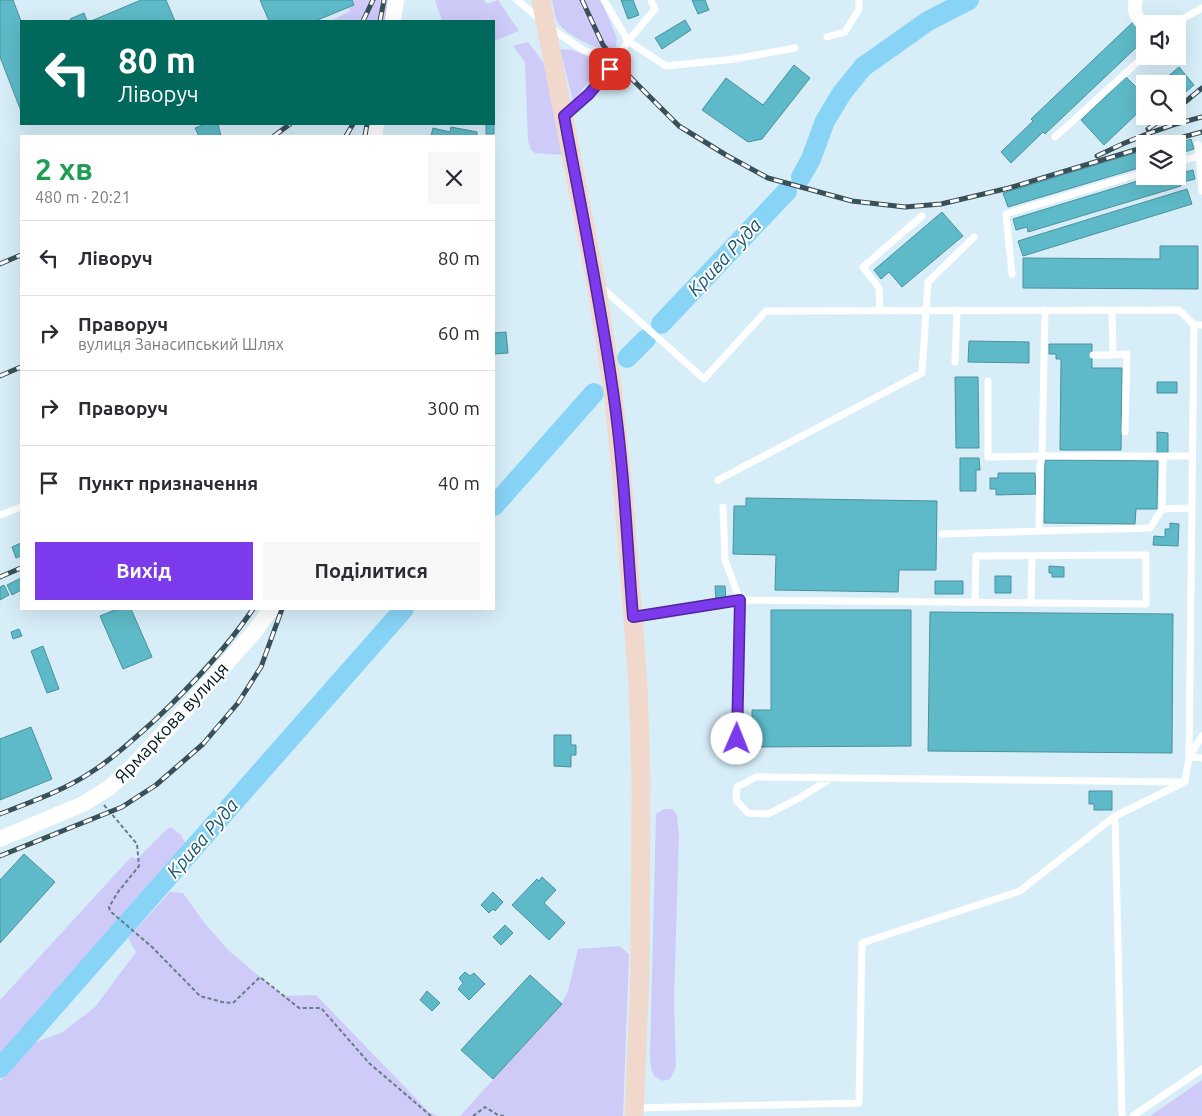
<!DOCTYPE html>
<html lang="uk">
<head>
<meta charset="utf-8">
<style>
  body { margin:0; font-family:Ubuntu,sans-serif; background:#f7f7f7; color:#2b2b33; height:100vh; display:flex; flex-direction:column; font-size:19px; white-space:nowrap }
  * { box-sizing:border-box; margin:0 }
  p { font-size:16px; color:#7c7c81 }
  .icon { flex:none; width:28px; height:28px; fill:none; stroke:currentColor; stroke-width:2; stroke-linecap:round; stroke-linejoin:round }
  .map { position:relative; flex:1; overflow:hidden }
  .side { position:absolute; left:20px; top:135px; width:475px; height:475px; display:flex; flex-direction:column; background:#fff; border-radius:0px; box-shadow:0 5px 20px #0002 }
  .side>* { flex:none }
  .hud { position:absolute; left:20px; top:20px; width:475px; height:105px; border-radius:0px; box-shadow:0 5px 20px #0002; background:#00695c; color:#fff; overflow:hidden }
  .buttons { position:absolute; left:1136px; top:15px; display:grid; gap:10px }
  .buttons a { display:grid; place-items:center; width:50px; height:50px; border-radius:0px; background:#fff; box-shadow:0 5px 20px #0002; font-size:25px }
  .pin { position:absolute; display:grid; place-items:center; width:42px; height:42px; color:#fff; margin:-21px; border-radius:10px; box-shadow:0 2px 8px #0006 }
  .me { position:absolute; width:55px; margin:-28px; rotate:1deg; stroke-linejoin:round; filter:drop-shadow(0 0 4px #0008) }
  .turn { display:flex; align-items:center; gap:18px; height:105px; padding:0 15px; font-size:22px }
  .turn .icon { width:65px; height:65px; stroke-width:2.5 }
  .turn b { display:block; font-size:35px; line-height:42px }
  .round { display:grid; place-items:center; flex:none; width:52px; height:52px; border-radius:0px; background:#f7f7f7 }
  .head { display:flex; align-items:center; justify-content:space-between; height:85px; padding:0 15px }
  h1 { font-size:30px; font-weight:600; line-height:38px; color:#1e9e55 }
  .primary-button { display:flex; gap:10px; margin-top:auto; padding:10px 15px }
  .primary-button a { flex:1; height:58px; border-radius:0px; background:#7c3aed; color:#fff; font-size:20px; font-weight:600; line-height:58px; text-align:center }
  .primary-button a+a { background:#f7f7f7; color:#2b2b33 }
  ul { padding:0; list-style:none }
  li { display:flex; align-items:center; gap:15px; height:75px; padding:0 15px; border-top:1px solid #e1e1e2 }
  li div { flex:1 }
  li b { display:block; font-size:19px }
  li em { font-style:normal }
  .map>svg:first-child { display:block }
  .green { fill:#cfcbf9 }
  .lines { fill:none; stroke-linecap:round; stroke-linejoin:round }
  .river { stroke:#88d4f6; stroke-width:20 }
  .building { fill:#5ebac8; stroke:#4b919b }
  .path { stroke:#667d86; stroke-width:2; stroke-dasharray:4 2.5; stroke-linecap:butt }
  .service { stroke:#fff; stroke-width:7 }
  .minor { stroke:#fff; stroke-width:14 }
  .tertiary { stroke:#fff; stroke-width:16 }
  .secondary { stroke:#f0d9cc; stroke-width:19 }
  .rail-casing { stroke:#395059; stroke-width:5 }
  .rail { stroke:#fff; stroke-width:3; stroke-dasharray:9; stroke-linecap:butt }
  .route-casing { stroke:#51269a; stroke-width:12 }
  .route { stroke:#7c3aed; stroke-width:9 }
  .labels { text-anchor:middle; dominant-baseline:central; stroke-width:4; stroke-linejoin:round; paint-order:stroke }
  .street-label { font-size:18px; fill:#011720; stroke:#fff }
  .water-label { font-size:19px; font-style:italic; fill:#1a576e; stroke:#fff }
</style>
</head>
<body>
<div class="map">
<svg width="1202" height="1116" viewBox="0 0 1202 1116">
  <rect width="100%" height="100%" fill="#d7eef9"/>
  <!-- green -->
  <path class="green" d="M346,0H390L386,21H331L350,11Z
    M435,0H484L487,4L498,0L519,31L494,41V21H442Z
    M552,0H601L617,38L616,47C603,56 566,34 558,23C554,17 554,7 552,0Z
    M528,42L543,62L549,78L564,155L535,153L531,150L528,141L525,62L513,46Z
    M560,49L572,50L604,62L573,101Z
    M664,809H673L677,816L679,834L674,1000L676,1067L670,1079L663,1081L654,1076L651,1068L650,1055L656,814Z
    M171,827L181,835L187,846L185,849L111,932L65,989L0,1060V1000L131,857L137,859L167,829Z
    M170,892L183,893L203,921L228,950L283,996L316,995L429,1112L438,1116H0V1081L34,1043L63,1032L95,1007L136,952L128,938Z
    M619,946L629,954L623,1116H460L561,1005L568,991L578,949Z
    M1202,1080V1116H1150Z"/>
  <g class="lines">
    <!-- river -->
    <path class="river" d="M801,177L811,159L825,121L842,93L863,67L928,21L969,0
      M661,324L787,191
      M627,358L646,339
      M494,506L594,393
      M0,1068L404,609"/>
  </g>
  <!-- building -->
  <path class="building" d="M0,0H13L21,21V111L0,57Z
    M141,0H166L175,21H91Z
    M260,0H352L354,5L315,21H269Z
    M621,0H633L639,15L628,19Z
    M692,0H705L709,10L698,14Z
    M84,13L87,21H71L70,19Z
    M685,20L691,30L662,49L655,38Z
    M1133,22L1144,33L1139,38L1142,42L1045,134L1043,132L1011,163L1001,152L1033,121L1031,119Z
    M794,65L810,78L762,139L748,142L702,110L726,78L763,105Z
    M1179,67L1194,85L1178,99V84H1159Z
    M1126,77L1145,96V106L1104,145L1081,120Z
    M205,124H218L221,136H199L195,128Z
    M486,124H494V134H486Z
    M451,127L477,132V136H431L433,128L450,132Z
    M1191,139L1194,149L1178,154V156V144H1167L1174,142L1175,144Z
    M1145,150V166L1008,207L1003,193Z
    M1193,170L1195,179L1183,182L1181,173Z
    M1178,174L1181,186L1028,232L1027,227L1016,230L1013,219L1154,176H1178Z
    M1187,189L1192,204L1023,256L1018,241Z
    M942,212L963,236L902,287L889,272L881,279L874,270Z
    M1160,246H1198V289L1023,288V258L1160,259Z
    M506,332L508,353L494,354V333Z
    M969,341L1029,342V363L968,362Z
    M1049,344H1092V368H1122L1121,450H1060L1061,359H1056V354H1049Z
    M955,377H978L979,448H956Z
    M1157,382H1177V393H1157Z
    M1157,432L1168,433V453H1157Z
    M960,458H979L980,470H976V491H960Z
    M1045,460L1158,461L1157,509H1136L1135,524L1044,523Z
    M998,473H1035L1036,494L996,495V489H990V478H998Z
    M746,498L937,501L936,570H899L898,592L775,590L776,555L733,554L734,506H746Z
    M1170,523L1179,524L1178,546L1153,545L1154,536L1165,537V529H1170Z
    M21,543V556L16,558L12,547Z
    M1049,566L1064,567V577H1052V573H1049Z
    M995,576H1011V593H995Z
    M21,578V590L12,595L7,585Z
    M935,581H963V594H935Z
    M4,585L9,595L0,600V587Z
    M715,586H725L726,600H716Z
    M117,609H131L152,657L123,669L100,616Z
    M771,610H911V746L752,747V710H771Z
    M930,612L1173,614L1172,753L928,751Z
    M19,629L22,636L13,639L11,632Z
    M43,646L59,689L47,693L31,651Z
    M31,727L52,779L0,800V739Z
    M554,735H571V745H576V755H571V767L554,766Z
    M1089,791H1112V810H1094V804H1089Z
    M24,854L55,882L0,943V880Z
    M542,877L556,890L544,903L565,923L549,940L512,905L537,879L539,881Z
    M493,892L503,902L495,911L493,909L489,913L481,905Z
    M505,925L513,933L501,945L493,937Z
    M465,972L470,976L474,973L485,984L469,1000L458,989L463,983L459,978Z
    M530,975L562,1004L493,1079L461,1050Z
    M427,991L440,1003L432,1011L420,1000Z"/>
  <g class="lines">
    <!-- path -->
    <path class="path" d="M104,805L137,844L139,866L118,892L109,907L110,911L152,947L200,996L222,1002L233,1003L260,977L299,1008H321L369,1063L431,1116
      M473,1116L485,1107L498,1115L504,1116"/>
    <!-- service -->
    <path class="service" d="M517,0L541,20
      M604,0L628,41L666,66L735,59L795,48
      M1173,24L1202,8
      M549,27L583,50L615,60
      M827,37L845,32L859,9V0
      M566,114L589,94L604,78L628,41L655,9L651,0
      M1055,137L1141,59L1145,51
      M1198,144L1202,191
      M1178,162L1199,156
      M1012,274L1006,214L1145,172
      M600,286L704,379L766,311L1179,310L1194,325
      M880,310L879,288L863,267L922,216
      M1112,310L1113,355L1127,354L1125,432
      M1202,325H1194L1189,757L1202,758
      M1093,355H1113
      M955,362L957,310
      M988,381V457L1042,456L1045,310
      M718,480L922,373L928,282L974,237
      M723,507L725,560L740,600L737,739
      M1162,509L1163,456
      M0,515L21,507
      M1039,530L1040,467L1042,456H1192
      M942,534L1150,528L1162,509L1192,508
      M1031,603L1032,556
      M634,617L740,600L1146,604V555L976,556L975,602
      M831,778L801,797L768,814L748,813L736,800L737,787L756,777L1182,782
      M1115,816L1122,1116
      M635,1108L859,1103L862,943L1020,891L1115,816L1185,782L1189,757L1202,736
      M1133,1116L1202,1069"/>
    <!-- minor -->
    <path class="minor" d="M1136,0C1133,11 1136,18 1145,26"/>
    <!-- tertiary -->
    <path class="tertiary" d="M393,21L396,0
      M374,136L376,124
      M0,839L83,804L109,788L131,768L184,711L255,631L271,609"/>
    <!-- secondary -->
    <path class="secondary" d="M541,0L596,283L613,392L624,501L638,685L641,779L640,976L634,1116"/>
    <defs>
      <path id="rail" d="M582,0L603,45L626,73L679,126L726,155L768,178L852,201L905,207L941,204L1009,188L1145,147
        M363,21L373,0
        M380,21L384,0
        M1178,108L1202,88
        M1148,129L1166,116
        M274,136L290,124
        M346,136L353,124
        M365,136L367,124
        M1157,144L1202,132
        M1097,156C1131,139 1165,126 1202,117
        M0,264L21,255
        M0,376L21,367
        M0,577L21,568
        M0,814C31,802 65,790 93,771C115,757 135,738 155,720C191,686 225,650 253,609
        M0,856L122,807L156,785L203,744L238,703L261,667L282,609"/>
    </defs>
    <!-- rail casing -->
    <use href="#rail" class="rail-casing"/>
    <!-- rail -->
    <use href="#rail" class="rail"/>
  </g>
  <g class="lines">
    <defs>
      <path id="route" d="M610,69L589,94L564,116C581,208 600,299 613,391C624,466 627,542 633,617L740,600L737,739"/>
    </defs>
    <!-- route casing -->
    <use href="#route" class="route-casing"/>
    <!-- route -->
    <use href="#route" class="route"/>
  </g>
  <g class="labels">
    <!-- street labels -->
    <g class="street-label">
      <text transform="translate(171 722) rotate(-47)">Ярмаркова вулиця</text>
    </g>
    <!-- water labels -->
    <g class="water-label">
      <text transform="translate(724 257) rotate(-47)">Крива Руда</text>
      <text transform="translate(202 838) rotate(-49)">Крива Руда</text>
    </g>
  </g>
</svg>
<div class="buttons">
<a><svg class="icon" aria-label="sound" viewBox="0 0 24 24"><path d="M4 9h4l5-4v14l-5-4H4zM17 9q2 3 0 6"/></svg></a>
<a><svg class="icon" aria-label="search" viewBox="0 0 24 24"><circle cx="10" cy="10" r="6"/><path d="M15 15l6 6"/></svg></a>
<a><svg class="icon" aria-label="layers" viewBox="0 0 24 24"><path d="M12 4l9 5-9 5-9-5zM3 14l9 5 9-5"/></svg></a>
</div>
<div class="pin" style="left:610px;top:69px;background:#d93025"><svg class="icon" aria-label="arrive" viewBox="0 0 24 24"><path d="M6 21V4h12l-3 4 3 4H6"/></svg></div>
<svg class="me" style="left:737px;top:739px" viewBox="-20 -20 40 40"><circle r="19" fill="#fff"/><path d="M0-13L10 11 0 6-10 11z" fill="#7c3aed"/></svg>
<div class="hud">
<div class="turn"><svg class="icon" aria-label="left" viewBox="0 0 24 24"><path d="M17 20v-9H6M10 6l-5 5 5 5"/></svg><div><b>80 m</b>Ліворуч</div></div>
</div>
<section class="side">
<div class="head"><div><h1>2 хв</h1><p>480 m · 20:21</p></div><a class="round"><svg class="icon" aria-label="close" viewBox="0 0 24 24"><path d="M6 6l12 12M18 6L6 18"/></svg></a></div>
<ul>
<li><svg class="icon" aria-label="left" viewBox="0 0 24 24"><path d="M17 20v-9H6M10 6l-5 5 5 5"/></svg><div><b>Ліворуч</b></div><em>80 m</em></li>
<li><svg class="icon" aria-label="right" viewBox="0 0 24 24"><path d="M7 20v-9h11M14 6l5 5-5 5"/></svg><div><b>Праворуч</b><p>вулиця Занасипський Шлях</p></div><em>60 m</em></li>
<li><svg class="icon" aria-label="right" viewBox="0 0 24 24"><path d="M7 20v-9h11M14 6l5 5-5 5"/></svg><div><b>Праворуч</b></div><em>300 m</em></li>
<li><svg class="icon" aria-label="arrive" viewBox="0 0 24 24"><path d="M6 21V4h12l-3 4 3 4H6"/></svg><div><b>Пункт призначення</b></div><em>40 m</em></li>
</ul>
<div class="primary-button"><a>Вихід</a><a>Поділитися</a></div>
</section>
</div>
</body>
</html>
